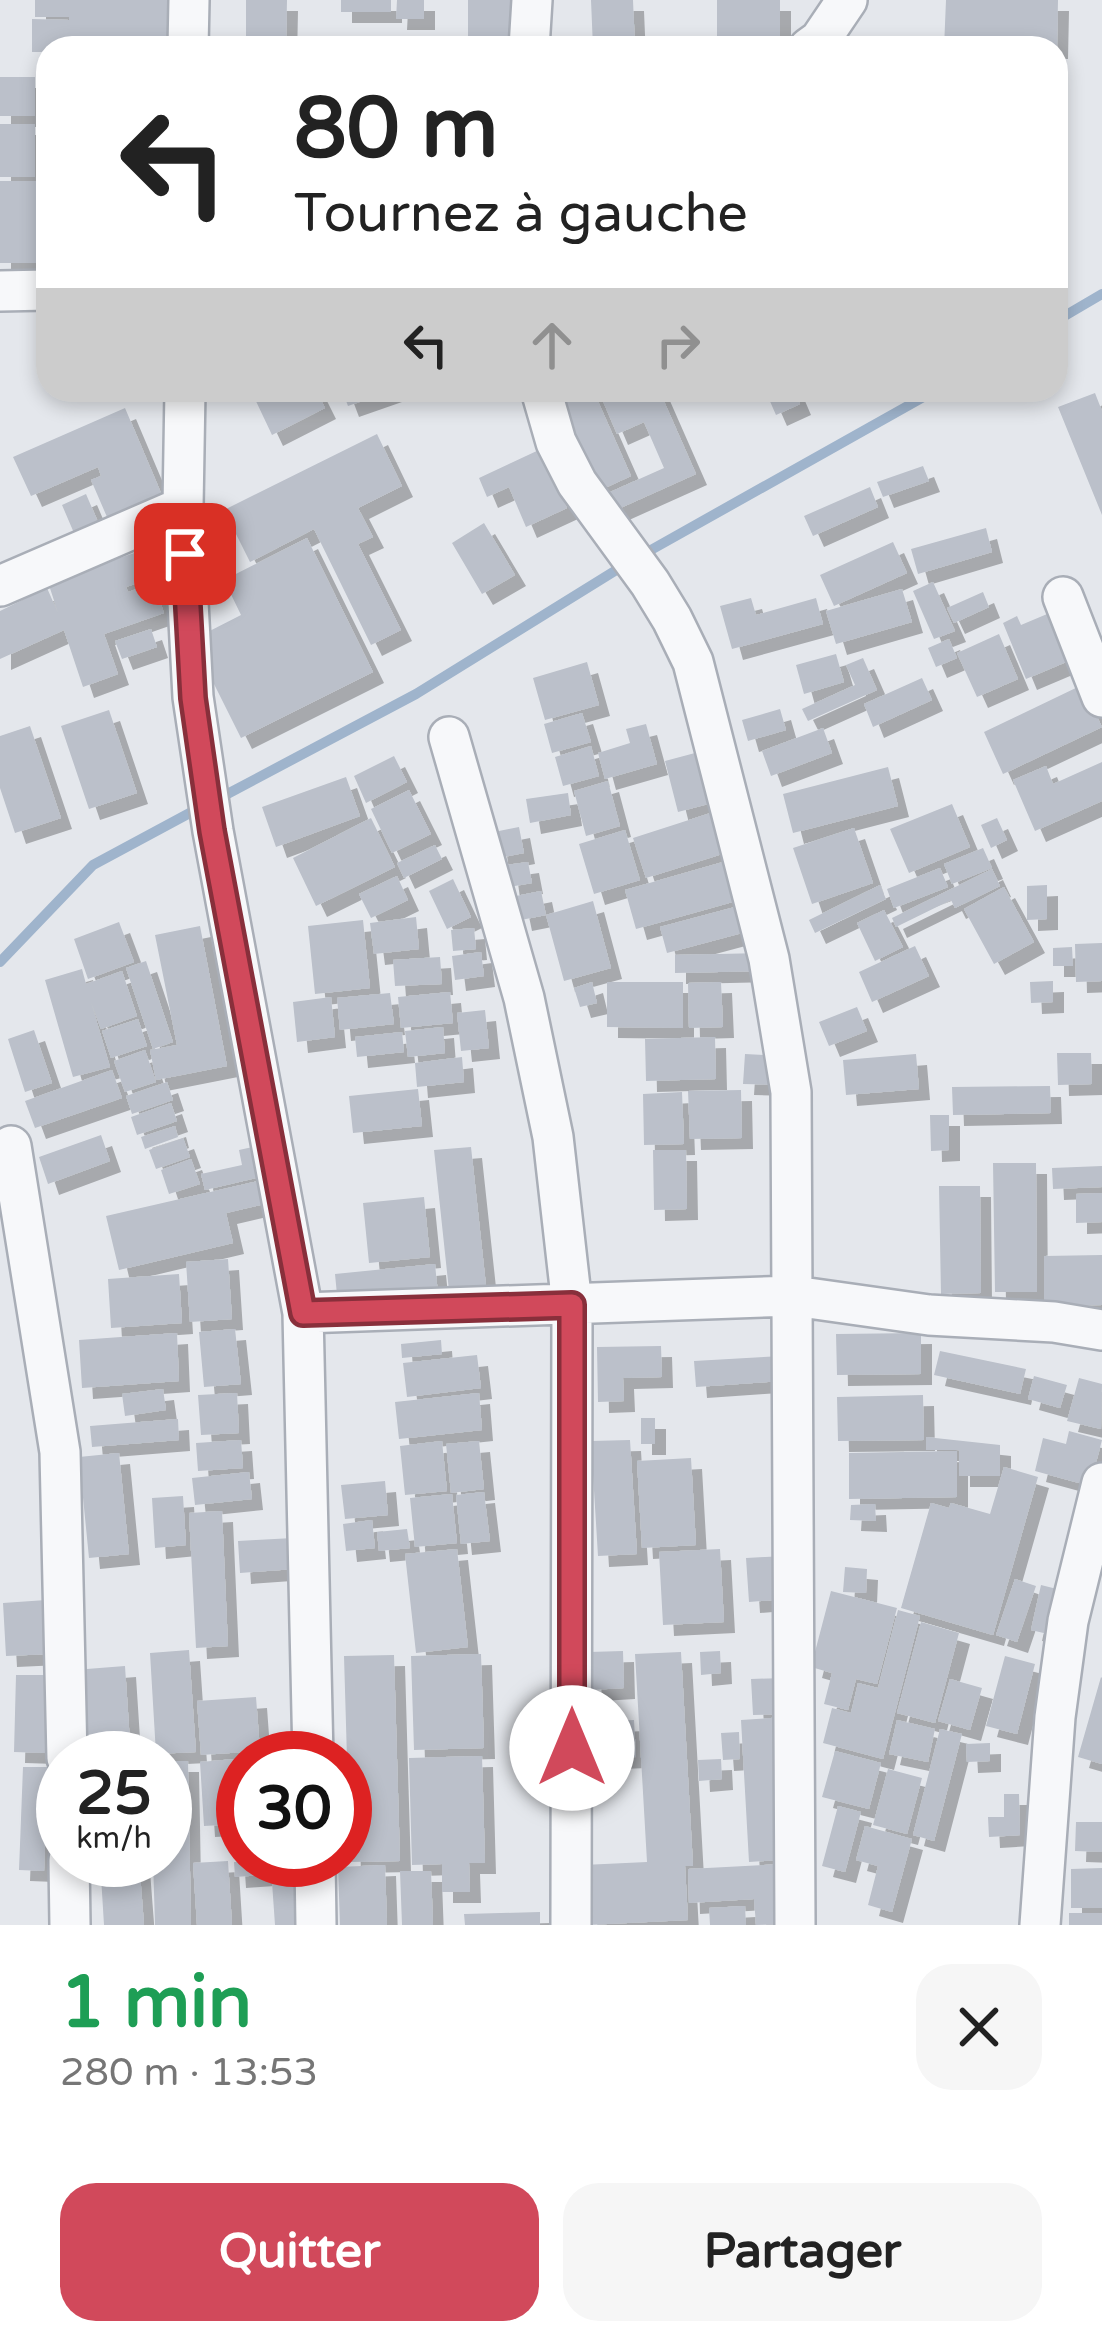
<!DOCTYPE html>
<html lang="fr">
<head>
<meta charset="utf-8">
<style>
  body { margin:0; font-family:"Varela Round",sans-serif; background:#f6f6f6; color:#222; height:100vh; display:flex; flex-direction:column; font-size:45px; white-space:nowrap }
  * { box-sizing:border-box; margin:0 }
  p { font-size:39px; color:#767676 }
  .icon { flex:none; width:66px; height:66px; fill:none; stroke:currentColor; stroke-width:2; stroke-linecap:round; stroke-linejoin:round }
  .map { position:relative; height:1925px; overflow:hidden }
  .sheet { display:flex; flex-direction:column; background:#fff; flex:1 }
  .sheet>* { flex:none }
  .banner { position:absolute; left:36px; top:36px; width:1032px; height:366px; border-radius:36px; box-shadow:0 6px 18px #0003; background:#fff; color:#222; overflow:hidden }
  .speed { position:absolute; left:36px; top:1731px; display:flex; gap:24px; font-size:60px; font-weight:700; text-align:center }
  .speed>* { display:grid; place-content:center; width:156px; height:156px; border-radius:50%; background:#fff; box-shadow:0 6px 18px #0003; line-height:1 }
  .speed small { font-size:30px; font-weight:400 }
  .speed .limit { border:18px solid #d22; background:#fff; color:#111 }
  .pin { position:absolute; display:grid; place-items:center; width:102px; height:102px; color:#fff; margin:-51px; border-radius:24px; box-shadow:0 6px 18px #0006 }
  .me { position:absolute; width:132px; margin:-66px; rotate:0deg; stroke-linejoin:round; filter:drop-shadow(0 0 9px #0008) }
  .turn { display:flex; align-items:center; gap:42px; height:252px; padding:0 60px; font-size:54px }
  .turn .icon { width:156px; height:156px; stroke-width:2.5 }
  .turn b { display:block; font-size:84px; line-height:102px }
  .lanes { display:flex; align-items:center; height:114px; padding:0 60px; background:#0003; justify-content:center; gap:60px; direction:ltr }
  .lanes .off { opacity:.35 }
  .round { display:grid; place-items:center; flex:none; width:126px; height:126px; border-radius:36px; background:#f6f6f6 }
  .overview { display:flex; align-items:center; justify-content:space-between; height:204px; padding:0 60px }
  h1 { font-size:72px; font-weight:700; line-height:90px; color:#1e9e55 }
  .action { display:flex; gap:24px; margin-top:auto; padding:24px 60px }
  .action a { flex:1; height:138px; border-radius:36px; background:#d1495b; color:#fff; font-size:48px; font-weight:700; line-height:138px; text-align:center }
  .action a+a { background:#f6f6f6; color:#222 }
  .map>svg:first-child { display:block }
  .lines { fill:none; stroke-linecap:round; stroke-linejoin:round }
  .stream { stroke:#9fb4cc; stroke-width:10 }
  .building { fill:#bbc0ca; filter:url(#shadow) }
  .minor-casing { stroke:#a9aeb7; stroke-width:44 }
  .minor { stroke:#f7f8fa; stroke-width:39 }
  .route-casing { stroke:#882f3b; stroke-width:30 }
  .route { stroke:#d1495b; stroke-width:21 }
</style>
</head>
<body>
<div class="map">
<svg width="1102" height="1925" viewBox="0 0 1102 1925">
  <defs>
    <filter id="shadow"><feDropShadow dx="11" dy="11" stdDeviation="0" flood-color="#0004"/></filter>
  </defs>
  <rect width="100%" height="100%" fill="#e4e7ec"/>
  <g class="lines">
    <!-- stream -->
    <path class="stream" d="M1056,321L1102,294
      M642,555L936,390
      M216,800L416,694L626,564
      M0,962L93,865L199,808"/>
  </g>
  <!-- building -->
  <path class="building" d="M35,0H176V41H65L64,48H48V52H32V19L69,20V17H35Z
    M246,0H287L286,48H246Z
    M341,0H391V12H341Z
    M397,0H424V19H396Z
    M468,0H514V48H468Z
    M591,0H633L635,48H593Z
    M717,0H780V48H717Z
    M946,0H1058L1057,48H944Z
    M0,77H35V116H0Z
    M0,124H35V177H0Z
    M0,181H48V263H0Z
    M268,390H316L325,408L272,435L254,397Z
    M342,390H391V391L348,406Z
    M549,390H593L631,476L594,493Z
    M609,390H659L696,474L607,514L599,497L664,468L644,422L617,434L600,394Z
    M765,390H794L800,404L776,415Z
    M1095,393L1102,411V515L1058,407Z
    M125,408L161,493L107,517L91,480L101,476L98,467L31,496L13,457Z
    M377,434L402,486L358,508L373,537L358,544L401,630L371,645L314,529L250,562L224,510Z
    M541,449L567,508L526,527L509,487L487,497L479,478Z
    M923,466L929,481L883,497L877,482Z
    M870,487L878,507L813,536L804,516Z
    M86,494L98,522L74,533L62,505Z
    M484,523L515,575L482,594L452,543Z
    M986,528L992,552L918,574L911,549Z
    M307,538L373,672L241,738L192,640L241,615L224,580Z
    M893,542L907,573L834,606L820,575Z
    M155,546L165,574L126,587L128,592L154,583L164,613L104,634L118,674L83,687L64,630L0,659V611L47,588L58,613L48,582Z
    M933,582L955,631L934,639L913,591Z
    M902,589L912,622L836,644L826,611Z
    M983,592L989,607L954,623L947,608Z
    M751,598L756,615L816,598L823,624L732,649L720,606Z
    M1059,609L1078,657L1026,679L1003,623L1017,616L1021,625Z
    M151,629L157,647L122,659L115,641Z
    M999,634L1018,679L977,697L957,653Z
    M949,639L957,658L936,667L928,648Z
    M836,654L844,682L804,694L796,665Z
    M863,658L877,690L808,721L802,709L855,685L846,665Z
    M587,662L599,705L545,720L533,678Z
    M922,678L932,700L873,727L864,704Z
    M1082,685L1102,727L1003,774L984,732Z
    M780,709L786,730L748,741L742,720Z
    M109,710L137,793L89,809L61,726Z
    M582,713L591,742L552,753L544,724Z
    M646,724L657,764L605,779L598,753L630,743L626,729Z
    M30,726L61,818L15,833L0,788V736Z
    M823,728L832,753L771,776L762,751Z
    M591,746L599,776L563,786L555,757Z
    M695,753L708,804L678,812L665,761Z
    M394,756L407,782L366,803L354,776Z
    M1102,762V801L1035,831L1013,780L1046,766L1053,784Z
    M888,767L898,806L793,833L783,794Z
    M346,777L360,816L276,847L262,807Z
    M608,781L620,826L586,836L574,791Z
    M409,790L431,834L392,853L371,809Z
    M568,793L571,815L530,823L526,799Z
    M952,804L970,847L909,873L890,829Z
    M723,809L735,850L646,878L633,838Z
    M371,818L395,867L316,906L293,858Z
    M997,818L1007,840L991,848L981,825Z
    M519,827L524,853L498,858L494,832Z
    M854,828L873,883L812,904L793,848Z
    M625,830L640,880L594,894L579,844Z
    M435,845L442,859L404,878L397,863Z
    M983,848L992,868L952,884L944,864Z
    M737,858L747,898L636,929L625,890Z
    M528,862L532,883L509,887L506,865Z
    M940,868L948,887L894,908L887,889Z
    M992,869L1000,886L955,908L951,900L896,927L892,918Z
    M397,876L408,900L371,918L359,894Z
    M453,879L471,917L447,929L429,891Z
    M880,885L886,899L815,933L809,920Z
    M1047,885V919L1027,920V886Z
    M1004,887L1034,942L994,964L964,909Z
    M541,891L546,915L521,920L516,896Z
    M593,901L611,968L564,981L546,915Z
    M750,903L757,929L667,953L660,927Z
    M884,910L903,947L875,961L857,923Z
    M416,917L419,949L374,954L370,923Z
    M363,920L370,988L315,994L308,926Z
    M119,922L134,962L88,979L74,939Z
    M200,926L227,1066L156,1080L150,1050L177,1045L155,935Z
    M474,928L476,949L453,951L451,930Z
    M1102,943V981L1076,982L1075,944Z
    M915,946L929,976L872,1002L859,972Z
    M1072,947L1073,966H1053V948Z
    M481,952L484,976L455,980L452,956Z
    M762,953L763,971L675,973V955Z
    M440,957L442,984L395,986L393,960Z
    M146,961L173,1042L153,1049L126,968Z
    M82,969L86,984L122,971L137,1016L101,1029L91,1002L110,1067L73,1077L45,980Z
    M1053,981V1002L1031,1003L1030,982Z
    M592,982L597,1003L580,1007L574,988Z
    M607,982H683V1028L607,1027Z
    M721,982L723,1027L689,1028L688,983Z
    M450,992L453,1023L401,1028L398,997Z
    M390,993L394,1024L340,1030L337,998Z
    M331,997L335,1037L297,1042L293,1002Z
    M857,1007L867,1031L829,1046L819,1022Z
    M485,1010L489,1048L461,1051L457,1013Z
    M138,1019L147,1046L111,1058L102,1031Z
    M443,1027L445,1053L408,1057L405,1031Z
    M34,1030L52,1083L25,1092L8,1039Z
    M402,1032L404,1052L357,1057L355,1037Z
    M715,1037L716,1079L646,1081L645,1039Z
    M145,1050L156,1082L125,1092L114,1061Z
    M1057,1053H1091L1092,1084L1058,1085Z
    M745,1054L782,1056L781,1085L743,1084Z
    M916,1054L919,1089L846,1095L843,1060Z
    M462,1057L464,1082L417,1087L415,1063Z
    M112,1070L122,1098L35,1128L25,1101Z
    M167,1082L173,1100L132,1114L126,1096Z
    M1050,1086L1051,1113L953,1115L952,1087Z
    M418,1089L422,1126L353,1133L349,1096Z
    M741,1090L742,1138L690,1139L688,1091Z
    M682,1092L684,1144L644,1145L643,1094Z
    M171,1103L177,1121L137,1135L131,1117Z
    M930,1115H949V1150L931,1151Z
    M175,1126L178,1137L145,1149L141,1137Z
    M101,1135L110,1161L48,1184L39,1157Z
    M183,1138L190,1157L156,1169L149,1150Z
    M262,1145L269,1175L205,1190L201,1174L242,1165L239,1150Z
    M471,1147L487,1295L450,1300L434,1150Z
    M653,1150H686L687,1209L654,1210Z
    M191,1159L200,1184L169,1194L161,1170Z
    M993,1163H1036L1037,1292H995Z
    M1102,1166V1187L1053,1189L1052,1168Z
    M263,1180L269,1203L226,1213L233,1243L119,1270L106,1216Z
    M939,1186H980L981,1293L941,1294Z
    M1102,1193V1222L1076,1223V1194Z
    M424,1197L430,1257L369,1263L363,1203Z
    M1102,1255V1305L1044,1306V1256Z
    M228,1259L232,1319L190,1322L186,1262Z
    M435,1264L438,1294L338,1305L335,1274Z
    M179,1274L182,1323L111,1328L108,1279Z
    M235,1329L241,1384L204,1387L199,1332Z
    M177,1333L179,1381L82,1388L79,1340Z
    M921,1333V1374L837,1375L836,1334Z
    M441,1340L442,1354L402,1358L401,1344Z
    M661,1346L662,1377L623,1378L624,1401L598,1402L597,1347Z
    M940,1351L1026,1369L1020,1394L934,1375Z
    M477,1355L481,1388L407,1397L403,1363Z
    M781,1356L782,1381L696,1387L694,1361Z
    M1034,1376L1067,1385L1060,1408L1028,1399Z
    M1079,1378L1102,1384L1101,1429L1067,1421Z
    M163,1389L166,1410L125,1416L122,1394Z
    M237,1393L239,1433L201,1435L198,1395Z
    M479,1393L482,1430L399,1439L395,1402Z
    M923,1395L924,1440L838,1441L837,1397Z
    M641,1418H655V1444H641Z
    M178,1419L179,1440L92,1447L90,1426Z
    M1069,1431L1102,1440L1090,1486L1035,1471L1043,1438L1066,1444Z
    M926,1437L1000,1445V1476H959V1450H926Z
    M241,1440L243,1468L198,1471L196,1443Z
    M630,1440L637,1554L598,1556L591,1441Z
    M442,1441L447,1491L405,1495L400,1446Z
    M479,1441L484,1489L451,1493L446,1444Z
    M957,1451V1497L849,1499V1453Z
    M119,1453L129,1554L89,1558L79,1457Z
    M691,1458L696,1545L642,1548L637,1461Z
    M1004,1467L1038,1477L993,1635L901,1608L931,1503L949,1508L951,1503L990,1514Z
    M249,1472L252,1499L195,1505L192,1478Z
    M385,1481L388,1515L345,1519L341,1485Z
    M484,1492L490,1541L461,1544L456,1495Z
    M452,1494L457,1543L415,1547L410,1498Z
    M183,1496L186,1545L155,1548L152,1498Z
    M875,1504L876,1521L850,1520L851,1505Z
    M222,1511L228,1646L196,1648L189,1513Z
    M372,1520L375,1548L346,1551L343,1524Z
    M407,1529L410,1548L379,1551L377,1532Z
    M293,1538L295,1569L240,1573L238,1541Z
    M457,1549L468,1647L416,1653L405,1554Z
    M720,1549L724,1622L663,1625L659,1552Z
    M785,1556L787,1599L749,1602L746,1558Z
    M845,1567L867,1569L866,1593L843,1592Z
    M1015,1579L1036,1586L1017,1642L996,1635Z
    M1041,1585L1061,1590L1052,1635L1031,1630Z
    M831,1591L897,1608L877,1684L856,1679L848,1710L824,1704L832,1673L811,1667Z
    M46,1600L49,1654L6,1656L3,1603Z
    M898,1610L920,1616L883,1759L823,1743L832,1708L851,1713L858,1683L878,1688Z
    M921,1622L959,1633L935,1723L897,1713Z
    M189,1650L196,1752L156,1754L150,1653Z
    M623,1651L624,1688L591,1690L589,1652Z
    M720,1651L721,1673L701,1675L700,1652Z
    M681,1652L693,1866H685L688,1920L587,1925L583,1865L647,1862L635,1654Z
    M481,1654L484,1748L414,1750L411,1656Z
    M394,1655L400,1861L350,1862L344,1656Z
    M1005,1656L1035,1664L1017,1734L986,1726Z
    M125,1666L131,1758H80L74,1670Z
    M16,1675H47L45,1753L14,1752Z
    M1101,1677L1102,1678V1764L1078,1757Z
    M785,1678L787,1714L753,1715L751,1679Z
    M950,1679L982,1688L970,1730L938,1721Z
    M256,1697L260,1751L201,1755L197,1701Z
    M785,1717L793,1859L749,1862L741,1720Z
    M634,1720L636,1757L589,1759L588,1722Z
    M897,1720L935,1729L928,1762L889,1754Z
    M940,1729L962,1734L934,1841L913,1835Z
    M739,1732L740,1759L723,1760L721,1733Z
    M990,1743V1761L967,1762L966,1744Z
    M835,1751L881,1763L869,1809L822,1797Z
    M482,1756L485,1863H469L470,1892H442V1864L412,1865L409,1758Z
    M235,1759L239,1824L204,1826L200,1762Z
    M721,1759L722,1779L699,1781L698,1760Z
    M165,1761H188L191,1925H155L153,1860H165Z
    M23,1767H48L44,1871L19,1870Z
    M888,1769L922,1778L907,1834L873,1825Z
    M1004,1794H1019L1020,1835L989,1837L988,1817H1004Z
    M838,1806L861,1812L845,1872L822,1866Z
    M1076,1822H1102V1852L1075,1851Z
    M865,1826L912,1839L892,1912L868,1905L878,1866L856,1860Z
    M100,1860H139L144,1925H104Z
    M263,1860L264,1875L235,1877L234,1862Z
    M228,1861L232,1925H197L193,1863Z
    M783,1864L787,1924L756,1925L754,1899L689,1903L688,1869Z
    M385,1865L387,1925H340L338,1867Z
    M297,1867L301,1925H275L271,1868Z
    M1102,1868V1908H1071V1869Z
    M400,1871H431L433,1925H402Z
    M745,1906L746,1925H710L709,1908Z
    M540,1912V1925H465L464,1914Z
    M1069,1913H1102V1925H1069Z"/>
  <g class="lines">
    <defs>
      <path id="minor" d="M188,48L189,0
        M529,48L532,0
        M809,48L820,40L847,0
        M0,291L48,290
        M185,390L183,507L193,697L213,831L303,1313L313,1758
        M541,390L556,442L577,483L650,583L672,619L693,662L769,959L791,1092L795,1925
        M0,586L183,507
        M1063,597L1102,697
        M449,737L524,998L553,1137L572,1305L571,1925
        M11,1146L60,1452L67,1758
        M303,1313L794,1296L929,1315L1054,1322L1102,1330
        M69,1860L70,1925
        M315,1860L316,1925
        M1040,1925L1055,1717L1068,1621L1102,1483"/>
    </defs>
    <!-- minor casing -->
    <use href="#minor" class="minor-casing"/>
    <!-- minor -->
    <use href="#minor" class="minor"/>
  </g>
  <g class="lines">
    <defs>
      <path id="route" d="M185,554L193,698L212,831L303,1313L572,1305V1748"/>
    </defs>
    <!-- route casing -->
    <use href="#route" class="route-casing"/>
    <!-- route -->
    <use href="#route" class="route"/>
  </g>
</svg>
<div class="speed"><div>25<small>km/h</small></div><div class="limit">30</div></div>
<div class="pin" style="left:185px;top:554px;background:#d93025"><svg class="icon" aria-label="arrive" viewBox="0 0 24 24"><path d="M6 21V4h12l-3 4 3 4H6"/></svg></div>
<svg class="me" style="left:572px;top:1748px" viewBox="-20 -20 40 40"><circle r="19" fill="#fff"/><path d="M0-13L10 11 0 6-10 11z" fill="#d1495b"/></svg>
<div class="banner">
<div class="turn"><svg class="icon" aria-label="left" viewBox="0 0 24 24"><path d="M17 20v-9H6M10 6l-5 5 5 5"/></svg><div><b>80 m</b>Tournez à gauche</div></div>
<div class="lanes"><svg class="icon" aria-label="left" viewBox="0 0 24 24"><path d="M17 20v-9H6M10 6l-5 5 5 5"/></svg><svg class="icon off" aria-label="ahead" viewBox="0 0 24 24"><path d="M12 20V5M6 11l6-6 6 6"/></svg><svg class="icon off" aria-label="right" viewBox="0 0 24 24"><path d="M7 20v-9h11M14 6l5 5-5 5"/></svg></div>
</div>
</div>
<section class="sheet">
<div class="overview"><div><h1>1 min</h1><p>280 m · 13:53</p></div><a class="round"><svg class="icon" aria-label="close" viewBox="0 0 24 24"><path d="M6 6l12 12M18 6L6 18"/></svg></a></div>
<div class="action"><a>Quitter</a><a>Partager</a></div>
</section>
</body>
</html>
